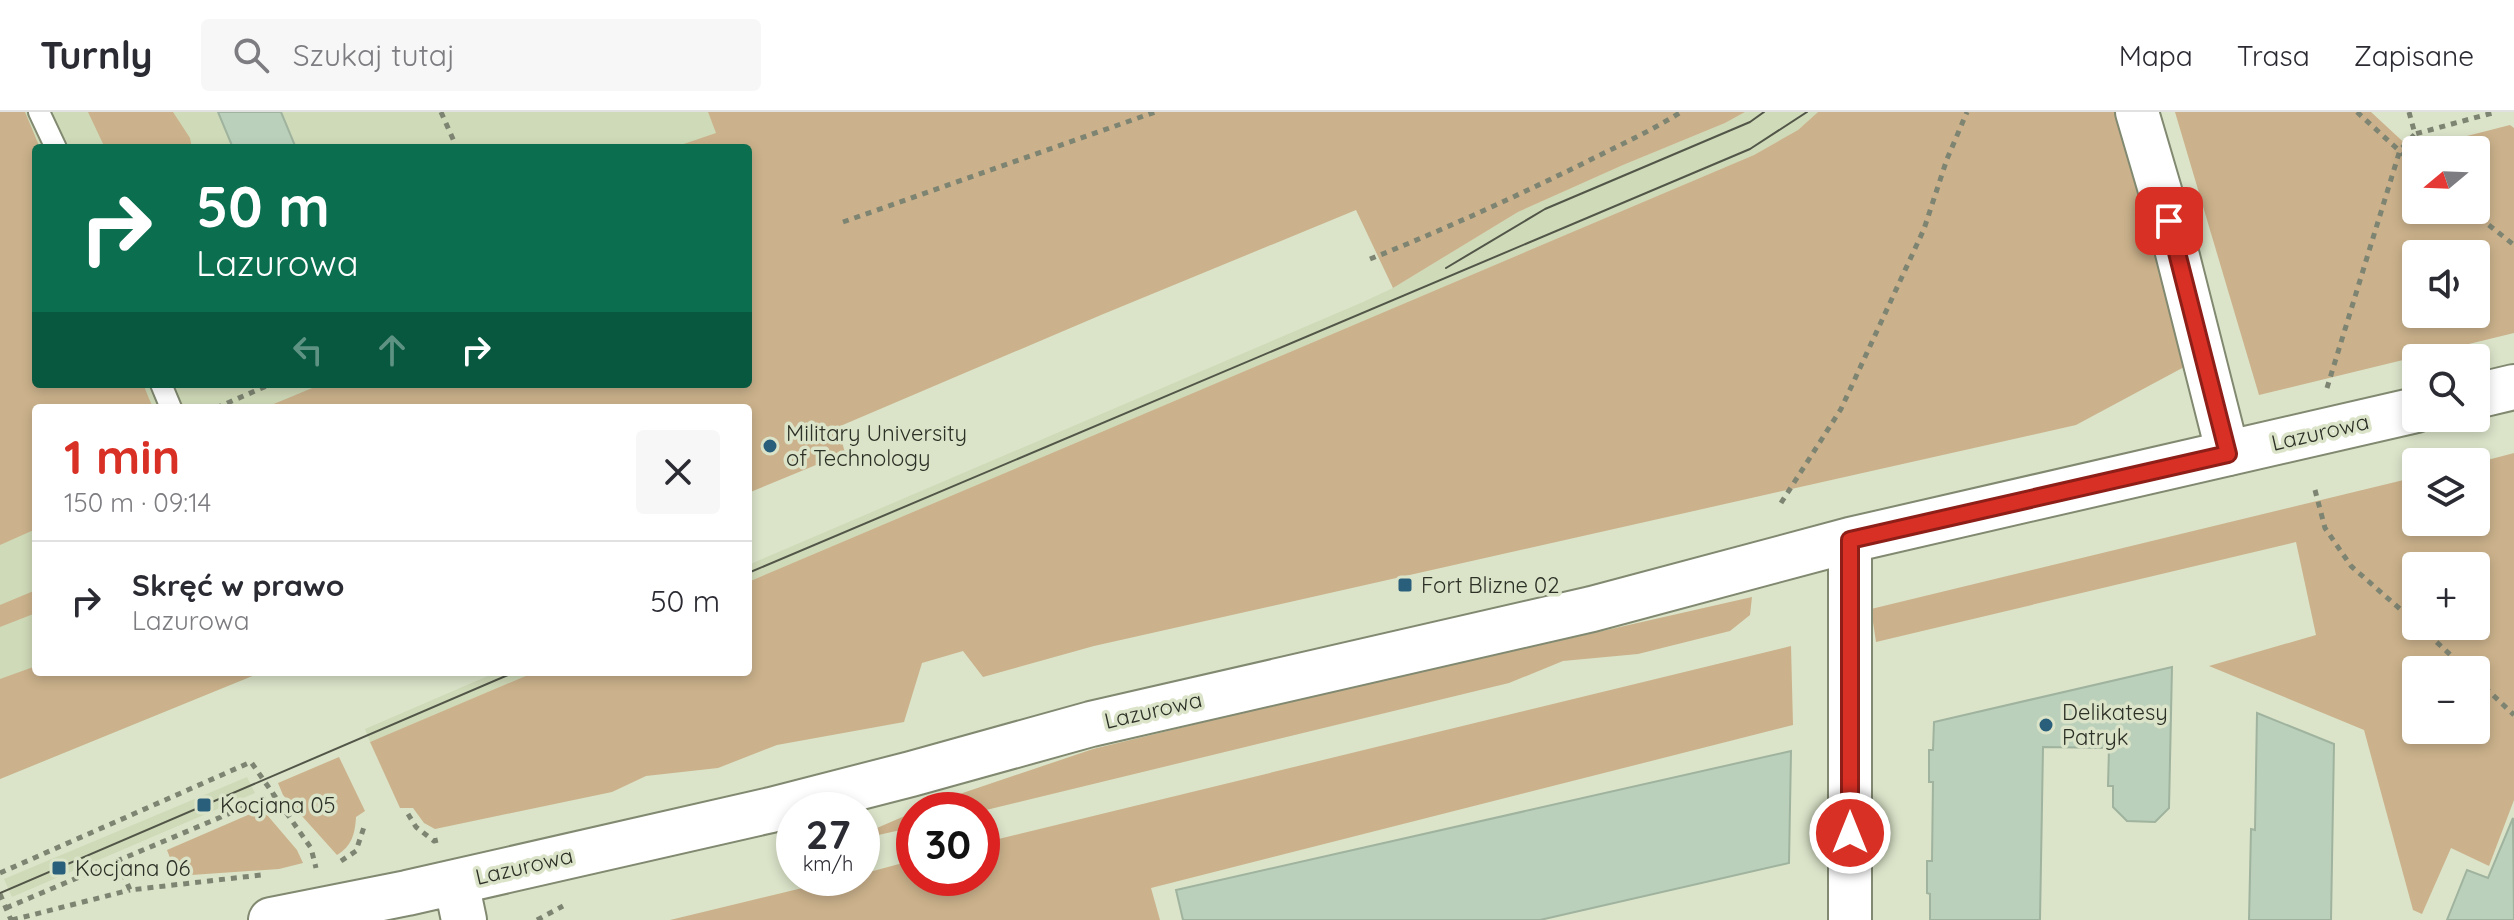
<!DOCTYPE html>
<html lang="pl">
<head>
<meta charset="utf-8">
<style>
  body { margin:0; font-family:Quicksand,sans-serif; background:#f7f7f7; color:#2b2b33; height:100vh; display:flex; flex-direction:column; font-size:30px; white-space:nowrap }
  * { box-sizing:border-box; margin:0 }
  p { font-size:26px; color:#7c7c81 }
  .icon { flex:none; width:44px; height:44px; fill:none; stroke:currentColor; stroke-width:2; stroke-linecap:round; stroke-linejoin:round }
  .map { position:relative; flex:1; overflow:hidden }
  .panel { position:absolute; left:32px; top:292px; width:720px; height:272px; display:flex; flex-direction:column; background:#fff; border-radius:8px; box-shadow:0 4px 12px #0003 }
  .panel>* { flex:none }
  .guide { position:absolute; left:32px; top:32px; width:720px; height:244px; border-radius:8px; box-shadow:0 4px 12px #0003; background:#0b6e4f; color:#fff; overflow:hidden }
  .needle { width:52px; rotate:251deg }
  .controls { position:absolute; left:2402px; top:24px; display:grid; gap:16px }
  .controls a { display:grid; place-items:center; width:88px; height:88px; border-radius:8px; background:#fff; box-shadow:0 4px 12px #0003; font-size:40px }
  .speed { position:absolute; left:776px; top:680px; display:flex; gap:16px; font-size:40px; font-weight:700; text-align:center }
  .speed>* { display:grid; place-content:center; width:104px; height:104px; border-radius:50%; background:#fff; box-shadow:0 4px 12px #0003; line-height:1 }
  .speed small { font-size:20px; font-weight:400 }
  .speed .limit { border:12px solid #d22; background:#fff; color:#111 }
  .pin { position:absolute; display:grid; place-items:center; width:68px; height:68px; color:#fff; margin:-34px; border-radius:16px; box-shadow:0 4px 12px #0006 }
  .me { position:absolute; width:88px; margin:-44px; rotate:0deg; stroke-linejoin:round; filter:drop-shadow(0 0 6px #0008) }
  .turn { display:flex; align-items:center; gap:28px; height:168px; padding:0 32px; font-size:36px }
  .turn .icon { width:104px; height:104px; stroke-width:2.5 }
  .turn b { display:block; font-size:56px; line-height:68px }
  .lanes { display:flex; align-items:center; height:76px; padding:0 32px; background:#0003; justify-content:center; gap:40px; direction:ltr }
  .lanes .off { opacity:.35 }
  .round { display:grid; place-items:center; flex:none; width:84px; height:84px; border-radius:8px; background:#f7f7f7 }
  .overview { display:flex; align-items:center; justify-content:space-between; height:136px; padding:0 32px }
  h1 { font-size:48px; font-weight:700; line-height:60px; color:#d93025 }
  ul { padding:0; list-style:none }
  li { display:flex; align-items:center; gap:24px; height:120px; padding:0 32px; border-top:2px solid #e1e1e2 }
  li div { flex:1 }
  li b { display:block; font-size:30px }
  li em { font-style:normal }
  header { display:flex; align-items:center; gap:48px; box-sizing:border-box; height:112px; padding:0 40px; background:#fff; border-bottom:2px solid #e1e1e2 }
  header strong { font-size:38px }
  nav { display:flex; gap:44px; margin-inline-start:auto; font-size:28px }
  .search { width:560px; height:72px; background:#f7f7f7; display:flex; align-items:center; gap:20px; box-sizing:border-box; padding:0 28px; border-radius:8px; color:#7c7c81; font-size:30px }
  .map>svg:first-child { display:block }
  .built { fill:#cfdab8 }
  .green { fill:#cbb28c; fill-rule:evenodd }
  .building { fill:#bbd0ba; stroke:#9fb39e; stroke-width:2 }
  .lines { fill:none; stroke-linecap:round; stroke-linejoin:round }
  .service-casing { stroke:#818970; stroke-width:24 }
  .minor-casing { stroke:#818970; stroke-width:46 }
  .tertiary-casing { stroke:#818970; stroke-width:48 }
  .path { stroke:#7e8472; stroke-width:5; stroke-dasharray:6 6; stroke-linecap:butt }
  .service { stroke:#fff; stroke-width:20 }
  .minor { stroke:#fff; stroke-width:42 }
  .tertiary { stroke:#fff; stroke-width:44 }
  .tram { stroke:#525648; stroke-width:2 }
  .route-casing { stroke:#8d1f18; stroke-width:20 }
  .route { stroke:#d93025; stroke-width:14 }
  .poi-dot { fill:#295f7a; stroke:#dbe4c9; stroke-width:3 }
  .labels { text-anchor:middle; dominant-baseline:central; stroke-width:7; stroke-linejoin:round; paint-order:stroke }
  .street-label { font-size:22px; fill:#2d3026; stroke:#dbe4c9 }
  .poi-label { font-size:22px; fill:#2d3026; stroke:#dbe4c9; text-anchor:start }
</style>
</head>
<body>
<header>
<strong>Turnly</strong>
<div class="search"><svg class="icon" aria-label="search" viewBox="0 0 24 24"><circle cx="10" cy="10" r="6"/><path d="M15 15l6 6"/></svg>Szukaj tutaj</div>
<nav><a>Mapa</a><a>Trasa</a><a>Zapisane</a></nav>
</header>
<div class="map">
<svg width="2514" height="808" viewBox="0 0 2514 808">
  <rect width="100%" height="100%" fill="#dbe4c9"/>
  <!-- built -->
  <path class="built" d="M0,0H708L723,36H36V272H748V296H36V560H262L0,667Z
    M1745,0H1818L1798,18L1754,43L748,470V453L1363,190L1393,176L1518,100L1623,53L1725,11Z
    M497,560H535L370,630L365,617Z
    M247,665L255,681L12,785L4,767Z"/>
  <!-- green -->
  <path class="green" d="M0,0H25L40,36H36V272H143L153,296H36V417L0,433Z
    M88,0H173L190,26L192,36H105Z
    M708,0H1745L1725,11L1623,53L1518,100L1393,176L1356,98L1101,203L838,315L845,341L748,381V296H264L322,272H748V36H672L716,21Z
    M1818,0H2118L2132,41L2186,254L2076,313L1094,534L983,565L963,539L922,551L904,610L777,633L718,656L646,664L612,680L435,717L424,711L413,696H400L370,630L535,560H748V470L1754,43L1798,18Z
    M2175,0H2371L2412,38L2510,13L2514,16V221L2259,283ZM2416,38H2476V98H2416ZM2476,142V202H2416V142Z
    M2514,341V688L2489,754L2451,736L2422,802L2413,798L2364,618L2209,554L2316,523L2296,430L1876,530L1871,497L2416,365V410H2476V351ZM2416,454H2476V514H2416ZM2416,558H2476V618H2416Z
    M36,478V501L0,515V493Z
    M1752,485L1750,503L1730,519L1638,542L1563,549L1509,571L982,699L919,698L942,688L1093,637L1271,594Z
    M1791,534L1793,613L1151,776L1160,808H670L844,766H862V762L914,748V766H982V731Z
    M36,554V560H262L0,667V567Z
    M339,645L365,699L356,705C355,722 352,734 337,743L283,683L278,671Z
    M262,697L297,738L303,751L279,757L177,764L167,738Z
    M914,700V715L865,726L863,722Z"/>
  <!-- building -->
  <path class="building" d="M218,0H281L296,36H233Z
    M2172,555L2169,696L2155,710L2127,709L2113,695V674H2108L2109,636L2043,635L2040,808H1930V782L1927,781V749H1932L1933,670H1929V638H1933L1934,610Z
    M2257,601L2334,632L2331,808H2249L2251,717L2255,718Z
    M1791,639L1789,751L1540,808H1183L1176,778Z
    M2513,706L2514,808H2447L2467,758L2488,766Z"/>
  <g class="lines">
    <defs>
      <path id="service" d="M39,0L56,36
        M161,272L171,296"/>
      <path id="minor" d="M2137,0L2169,109L2228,342
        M1850,808V428"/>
      <path id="tertiary" d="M2476,284L2514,275
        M456,770L464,808
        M271,808L407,781L771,698L911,662L1091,612L1592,497L1850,428L2416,298"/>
    </defs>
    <!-- service casing -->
    <use href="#service" class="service-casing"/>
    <!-- minor casing -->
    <use href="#minor" class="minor-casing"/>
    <!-- tertiary casing -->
    <use href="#tertiary" class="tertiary-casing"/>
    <!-- path -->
    <path class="path" d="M441,0L457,36
      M2357,0L2416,54
      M2409,0L2415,22L2496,0
      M2470,98L2514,133
      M843,110L1155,0
      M1370,147C1441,119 1510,87 1578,54C1613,36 1648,21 1681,0
      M2441,246L2462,240
      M2327,276L2400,38L2415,22
      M216,296L271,272
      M2315,378L2325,416L2351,454L2416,511
      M1781,391L1841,297L1924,117L1947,47L1967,0
      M2419,514L2467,558
      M2476,567L2514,603
      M408,702L416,715L434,729L438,728
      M341,749L356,739L364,715
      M118,750L130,778L261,763
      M0,761L251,650L311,736L316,756
      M0,782L11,808
      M6,796L273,683
      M12,808L130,778
      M537,808L563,794"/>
    <!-- service -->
    <use href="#service" class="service"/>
    <!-- minor -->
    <use href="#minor" class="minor"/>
    <!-- tertiary -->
    <use href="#tertiary" class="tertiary"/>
    <!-- tram -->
    <path class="tram" d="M1446,156L1545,97L1750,10L1764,0
      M748,461L1750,37L1807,0
      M0,781L515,560"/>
  </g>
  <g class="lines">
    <defs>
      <path id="route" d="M1850,721V428L2228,342L2169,109"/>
    </defs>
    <!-- route casing -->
    <use href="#route" class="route-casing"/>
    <!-- route -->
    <use href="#route" class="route"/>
  </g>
  <!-- markers -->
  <g class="poi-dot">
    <circle cx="770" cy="334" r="8"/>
    <rect x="1397" y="465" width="16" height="16" rx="4"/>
    <circle cx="2046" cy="613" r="8"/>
    <rect x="196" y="685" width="16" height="16" rx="4"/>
    <rect x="51" y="748" width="16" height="16" rx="4"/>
  </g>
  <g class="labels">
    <!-- street labels -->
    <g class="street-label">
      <text transform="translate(2320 320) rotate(-13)">Lazurowa</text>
      <text transform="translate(1153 598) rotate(-13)">Lazurowa</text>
      <text transform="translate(524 754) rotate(-13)">Lazurowa</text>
    </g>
    <!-- poi labels -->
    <g class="poi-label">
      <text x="786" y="321">Military University<tspan x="786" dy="25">of Technology</tspan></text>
      <text x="1421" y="473">Fort Blizne 02</text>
      <text x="2062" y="600">Delikatesy<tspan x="2062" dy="25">Patryk</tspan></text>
      <text x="220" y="693">Kocjana 05</text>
      <text x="75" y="756">Kocjana 06</text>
    </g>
  </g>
</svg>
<div class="controls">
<a><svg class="needle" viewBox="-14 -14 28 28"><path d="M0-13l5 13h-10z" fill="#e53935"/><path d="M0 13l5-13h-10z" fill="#7c7c81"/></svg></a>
<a><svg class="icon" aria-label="sound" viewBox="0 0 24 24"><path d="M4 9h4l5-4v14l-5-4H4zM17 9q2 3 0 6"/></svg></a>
<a><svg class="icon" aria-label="search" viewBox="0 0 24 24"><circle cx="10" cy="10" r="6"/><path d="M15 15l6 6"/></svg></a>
<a><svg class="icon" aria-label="layers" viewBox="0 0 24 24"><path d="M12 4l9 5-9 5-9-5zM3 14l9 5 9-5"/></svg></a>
<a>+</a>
<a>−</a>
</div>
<div class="speed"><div>27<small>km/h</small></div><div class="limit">30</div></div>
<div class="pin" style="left:2169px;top:109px;background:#d93025"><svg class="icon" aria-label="arrive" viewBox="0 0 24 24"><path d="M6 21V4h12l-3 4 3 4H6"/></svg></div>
<svg class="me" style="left:1850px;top:721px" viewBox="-20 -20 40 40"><circle r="17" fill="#d93025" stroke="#fff" stroke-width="3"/><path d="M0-11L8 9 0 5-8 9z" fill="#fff"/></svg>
<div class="guide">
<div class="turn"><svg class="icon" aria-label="right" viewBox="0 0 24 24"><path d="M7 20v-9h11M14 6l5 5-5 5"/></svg><div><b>50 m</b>Lazurowa</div></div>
<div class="lanes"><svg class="icon off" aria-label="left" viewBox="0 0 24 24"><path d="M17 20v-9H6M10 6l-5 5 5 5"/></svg><svg class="icon off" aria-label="ahead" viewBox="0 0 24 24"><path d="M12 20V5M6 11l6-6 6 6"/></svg><svg class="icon" aria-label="right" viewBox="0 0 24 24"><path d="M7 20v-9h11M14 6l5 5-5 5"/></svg></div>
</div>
<section class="panel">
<div class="overview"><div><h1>1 min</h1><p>150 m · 09:14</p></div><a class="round"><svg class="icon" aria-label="close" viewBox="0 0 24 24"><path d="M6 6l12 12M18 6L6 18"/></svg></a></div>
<ul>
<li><svg class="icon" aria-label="right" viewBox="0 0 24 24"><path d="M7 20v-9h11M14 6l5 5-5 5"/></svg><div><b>Skręć w prawo</b><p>Lazurowa</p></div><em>50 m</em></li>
</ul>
</section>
</div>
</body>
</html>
